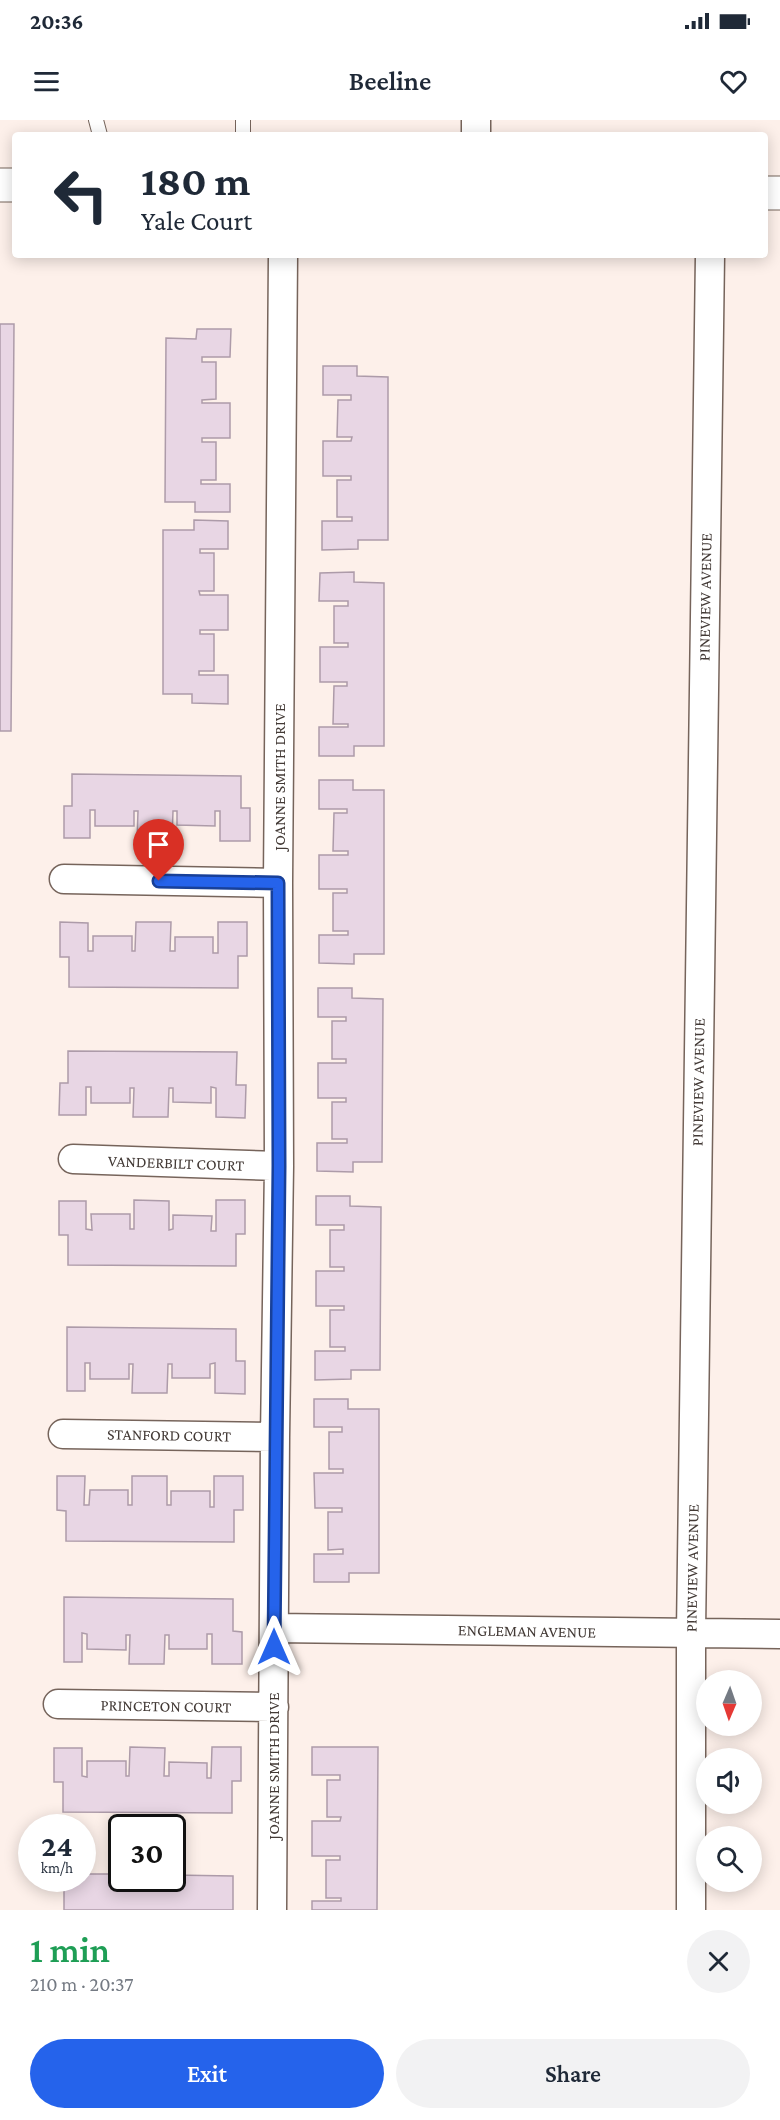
<!DOCTYPE html>
<html lang="en">
<head>
<meta charset="utf-8">
<style>
  body { margin:0; font-family:"Crimson Pro",serif; background:#f2f2f3; color:#1f2937; height:100vh; display:flex; flex-direction:column; font-size:22px; white-space:nowrap }
  * { box-sizing:border-box; margin:0 }
  p { font-size:20px; color:#747a83 }
  .icon { flex:none; width:33px; height:33px; fill:none; stroke:currentColor; stroke-width:2; stroke-linecap:round; stroke-linejoin:round }
  .map { position:relative; height:1790px; overflow:hidden }
  .side { display:flex; flex-direction:column; background:#fff; flex:1 }
  .side>* { flex:none }
  .top-card { position:absolute; left:12px; top:12px; width:756px; height:126px; border-radius:6px; box-shadow:0 3px 15px #0003; background:#fff; color:#1f2937; overflow:hidden }
  .needle { width:39px; rotate:182deg }
  .tools { position:absolute; left:696px; top:1550px; display:grid; gap:12px }
  .tools a { display:grid; place-items:center; width:66px; height:66px; border-radius:50%; background:#fff; box-shadow:0 3px 15px #0003; font-size:30px }
  .speed { position:absolute; left:18px; top:1694px; display:flex; gap:12px; font-size:30px; font-weight:700; text-align:center }
  .speed>* { display:grid; place-content:center; width:78px; height:78px; border-radius:50%; background:#fff; box-shadow:0 3px 15px #0003; line-height:1 }
  .speed small { font-size:15px; font-weight:400 }
  .speed .limit { border:3px solid #111; border-radius:9px; background:#fff; color:#111 }
  .pin { position:absolute; display:grid; place-items:center; width:51px; height:51px; color:#fff; margin:-62px -26px; border-radius:50% 50% 50% 0; rotate:-45deg; box-shadow:0 0 6px #0007 }
  .pin .icon { rotate:45deg }
  .me { position:absolute; width:66px; margin:-33px; rotate:0deg; stroke-linejoin:round; filter:drop-shadow(0 0 4px #0008) }
  .turn { display:flex; align-items:center; gap:21px; height:126px; padding:0 30px; font-size:27px }
  .turn .icon { width:78px; height:78px; stroke-width:2.5 }
  .turn b { display:block; font-size:42px; line-height:51px }
  .round { display:grid; place-items:center; flex:none; width:63px; height:63px; border-radius:32px; background:#f2f2f3 }
  .overview { display:flex; align-items:center; justify-content:space-between; height:102px; padding:0 30px }
  h1 { font-size:36px; font-weight:600; line-height:45px; color:#1e9e55 }
  .action { display:flex; gap:12px; margin-top:auto; padding:12px 30px }
  .action a { flex:1; height:69px; border-radius:36px; background:#2563eb; color:#fff; font-size:24px; font-weight:600; line-height:69px; text-align:center }
  .action a+a { background:#f2f2f3; color:#1f2937 }
  .status { display:flex; justify-content:space-between; align-items:center; height:42px; padding:0 30px; background:#fff; direction:ltr }
  .status svg { height:16px; fill:currentColor }
  header { display:flex; justify-content:space-between; align-items:center; height:78px; padding:0 30px; background:#fff; font-size:27px; font-weight:600 }
  .map>svg:first-child { display:block }
  .building { fill:#e8d6e4; stroke:#ad9ba9; stroke-width:1.5 }
  .lines { fill:none; stroke-linecap:round; stroke-linejoin:round }
  .lane-casing { stroke:#76645b; stroke-width:16 }
  .street-casing { stroke:#76645b; stroke-width:31 }
  .secondary-casing { stroke:#76645b; stroke-width:35 }
  .lane { stroke:#fff; stroke-width:14 }
  .street { stroke:#fff; stroke-width:28 }
  .secondary { stroke:#fff; stroke-width:33 }
  .route-casing { stroke:#184099; stroke-width:15 }
  .route { stroke:#2563eb; stroke-width:10 }
  .labels { text-anchor:middle; dominant-baseline:central; stroke-width:6; stroke-linejoin:round; paint-order:stroke }
  .street-label { font-size:16px; fill:#433a36; stroke:#fff }
</style>
</head>
<body>
<div class="status"><b>20:36</b><svg viewBox="0 0 49 12"><path d="M0 12V9h3v3zM5 12V6h3v6zM10 12V3h3v9zM15 12V0h3v12zM26 1h20v11H26zM47 4h2v5h-2z"/></svg></div>
<header><svg class="icon" aria-label="menu" viewBox="0 0 24 24"><path d="M4 6h16M4 12h16M4 18h16"/></svg>Beeline<svg class="icon" aria-label="heart" viewBox="0 0 24 24"><path d="M12 20l-8-8c-3-5 5-10 8-4 3-6 11-1 8 4z"/></svg></header>
<div class="map">
<svg width="780" height="1790" viewBox="0 0 780 1790">
  <rect width="100%" height="100%" fill="#fdf0ea"/>
  <!-- building -->
  <path class="building" d="M0,204H14L11,611H0Z
    M197,209H231L230,237H202V242H216V279L202,280V283H230V318H202V322H216V360H201V364H230V392H195V382H165L166,218L196,219Z
    M323,246H357V256L388,257V420H358V429L322,430V401H352V397H337V360H351V356H323V321H351L352,317H337L338,280H351V275H323Z
    M194,400L228,401V429H200V433H214V471H199L200,475H228V510H200V514H214V551H199V555H228V584L192,583V574H163V410H194Z
    M354,452V462L384,463V626H354V636H319V607H348V604H333L334,566H347V562H320V527H348V523H334V486H348V481H319L320,453Z
    M72,654L241,656V688H250V721H220V691H215V706L177,705V691H173L172,720H137L138,691H134V706H95V690H90V718H64V686H72Z
    M319,660H353V670H384V834H354V844L319,843V815H348V811H333V773H347V769H319V735H348V731H333L334,693H347V689H319Z
    M60,802L88,803V831H93V816H132V831H135L136,802H171L170,831H175V817H213V833H218V802H247V836H238V868L69,867V837H60Z
    M318,868H352V878L383,879L382,1042H353V1052L317,1051V1023H347V1019H332V982H346V978H318V943H346V939H332V901H346V897H318Z
    M68,931L237,932L236,965H246L245,998L216,997V968L211,967V983L173,982V968H169L168,997H133L134,968H130V983H91V967H86V995H59L60,963H68Z
    M316,1076H350V1086L381,1087L380,1250H351V1259L315,1260V1231H345V1227H330V1190H344V1186H316V1151H344V1147H330V1110H344V1105H316Z
    M134,1080L169,1081V1110L173,1109V1095L212,1096L211,1111H216V1080H245V1114H236V1146L68,1145V1115H59V1081H86V1109L92,1110L91,1094H130V1109H134Z
    M67,1207L236,1209V1241H245V1274L215,1273V1243L210,1244V1258H172V1244H168L167,1273H132L133,1244H129V1259H90V1243H85V1271H67Z
    M314,1279H348V1289H379V1453H349V1462H314V1434H343V1429L328,1430V1392H342V1388H315L314,1353H343V1349H329V1312H342V1307H314Z
    M57,1356H85L84,1385H89L90,1370H128V1385H132V1356H167V1385H171V1371H210V1387H214V1356H243V1390H234V1422L66,1421V1391L57,1390Z
    M64,1477L233,1479V1511L242,1512V1544H212V1514H207V1529H169V1515H165L164,1544H129L130,1515H126V1530L87,1529V1514L82,1513V1542H64Z
    M130,1627L165,1628L164,1656H169V1642L207,1643V1658H211L212,1627H241V1661H232V1693L63,1692V1662H54V1628H82V1656L87,1657V1641H126V1656H129Z
    M312,1627H378L377,1790H312V1781H341V1778H326V1740H340V1736H312V1701H340L341,1697H327V1660H340V1655H312Z
    M82,1754H122V1758H172V1755L233,1756V1790H64V1758H82Z"/>
  <g class="lines">
    <defs>
      <path id="lane" d="M96,0L100,15
        M243,15V0"/>
      <path id="street" d="M476,15V0
        M64,759L278,763
        M73,1039L279,1046
        M63,1314L275,1317
        M274,1508L780,1514
        M58,1584L274,1587
        M272,1790L275,1317L279,1046L278,763L283,135
        M691,1790V1512L710,135"/>
      <path id="secondary" d="M0,65H15
        M765,73H780"/>
    </defs>
    <!-- lane casing -->
    <use href="#lane" class="lane-casing"/>
    <!-- street casing -->
    <use href="#street" class="street-casing"/>
    <!-- secondary casing -->
    <use href="#secondary" class="secondary-casing"/>
    <!-- lane -->
    <use href="#lane" class="lane"/>
    <!-- street -->
    <use href="#street" class="street"/>
    <!-- secondary -->
    <use href="#secondary" class="secondary"/>
  </g>
  <g class="lines">
    <defs>
      <path id="route" d="M159,761L278,763L279,1046L274,1527"/>
    </defs>
    <!-- route casing -->
    <use href="#route" class="route-casing"/>
    <!-- route -->
    <use href="#route" class="route"/>
  </g>
  <g class="labels">
    <!-- street labels -->
    <g class="street-label">
      <text transform="translate(705 477) rotate(-89)">PINEVIEW AVENUE</text>
      <text transform="translate(279 657) rotate(-90)">JOANNE SMITH DRIVE</text>
      <text transform="translate(698 962) rotate(-89)">PINEVIEW AVENUE</text>
      <text transform="translate(176 1043) rotate(2)">VANDERBILT COURT</text>
      <text transform="translate(169 1315) rotate(1)">STANFORD COURT</text>
      <text transform="translate(692 1448) rotate(-89)">PINEVIEW AVENUE</text>
      <text transform="translate(527 1511) rotate(1)">ENGLEMAN AVENUE</text>
      <text transform="translate(166 1586) rotate(1)">PRINCETON COURT</text>
      <text transform="translate(273 1646) rotate(-90)">JOANNE SMITH DRIVE</text>
    </g>
  </g>
</svg>
<div class="tools">
<a><svg class="needle" viewBox="-14 -14 28 28"><path d="M0-13l5 13h-10z" fill="#e53935"/><path d="M0 13l5-13h-10z" fill="#747a83"/></svg></a>
<a><svg class="icon" aria-label="sound" viewBox="0 0 24 24"><path d="M4 9h4l5-4v14l-5-4H4zM17 9q2 3 0 6"/></svg></a>
<a><svg class="icon" aria-label="search" viewBox="0 0 24 24"><circle cx="10" cy="10" r="6"/><path d="M15 15l6 6"/></svg></a>
</div>
<div class="speed"><div>24<small>km/h</small></div><div class="limit">30</div></div>
<div class="pin" style="left:159px;top:761px;background:#d93025"><svg class="icon" aria-label="arrive" viewBox="0 0 24 24"><path d="M6 21V4h12l-3 4 3 4H6"/></svg></div>
<svg class="me" style="left:274px;top:1527px" viewBox="-20 -20 40 40"><path d="M0-17L14 15 0 8-14 15z" fill="#2563eb" stroke="#fff" stroke-width="4"/></svg>
<div class="top-card">
<div class="turn"><svg class="icon" aria-label="left" viewBox="0 0 24 24"><path d="M17 20v-9H6M10 6l-5 5 5 5"/></svg><div><b>180 m</b>Yale Court</div></div>
</div>
</div>
<section class="side">
<div class="overview"><div><h1>1 min</h1><p>210 m · 20:37</p></div><a class="round"><svg class="icon" aria-label="close" viewBox="0 0 24 24"><path d="M6 6l12 12M18 6L6 18"/></svg></a></div>
<div class="action"><a>Exit</a><a>Share</a></div>
</section>
</body>
</html>
